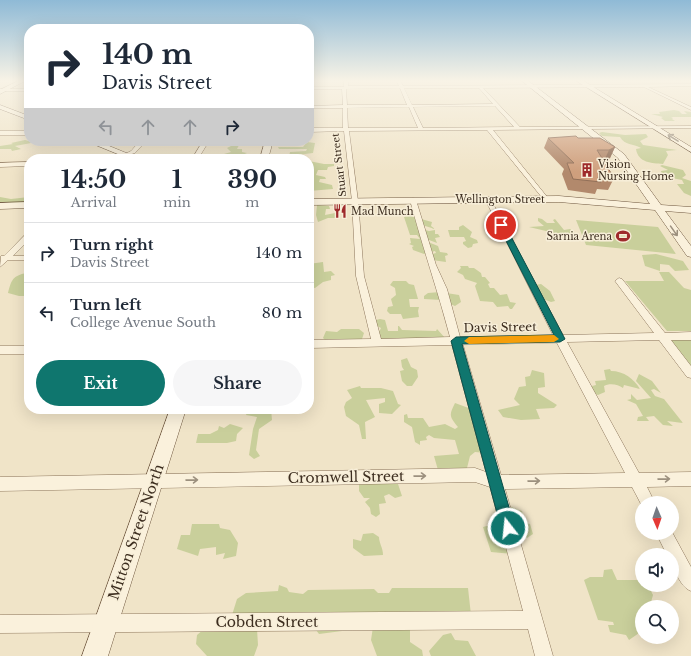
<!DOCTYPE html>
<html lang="en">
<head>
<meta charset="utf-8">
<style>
  body { margin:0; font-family:"Libre Baskerville",serif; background:#f6f6f7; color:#1f2937; height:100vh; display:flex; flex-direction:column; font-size:15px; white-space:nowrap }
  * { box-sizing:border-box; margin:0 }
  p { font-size:13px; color:#747a83 }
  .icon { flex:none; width:22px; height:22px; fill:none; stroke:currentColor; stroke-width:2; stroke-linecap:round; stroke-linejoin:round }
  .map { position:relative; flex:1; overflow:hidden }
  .sheet { position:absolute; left:24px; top:154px; width:290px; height:260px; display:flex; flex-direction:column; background:#fff; border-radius:16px; box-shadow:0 4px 16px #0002 }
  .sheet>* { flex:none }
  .hud { position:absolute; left:24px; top:24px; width:290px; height:122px; border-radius:16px; box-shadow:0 4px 16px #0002; background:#fff; color:#1f2937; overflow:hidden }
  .needle { width:26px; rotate:178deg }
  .fabs { position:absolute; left:635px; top:496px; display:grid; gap:8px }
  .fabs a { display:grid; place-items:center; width:44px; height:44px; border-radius:50%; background:#fff; box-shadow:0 4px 16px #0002; font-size:20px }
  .pin { position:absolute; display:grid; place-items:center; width:34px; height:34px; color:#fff; margin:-17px; border:2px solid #fff; border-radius:50%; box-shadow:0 1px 4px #0007 }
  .me { position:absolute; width:44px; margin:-22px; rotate:344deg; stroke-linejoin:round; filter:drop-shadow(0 0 3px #0008) }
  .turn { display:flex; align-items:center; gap:14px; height:84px; padding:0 12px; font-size:18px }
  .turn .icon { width:52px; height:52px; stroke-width:2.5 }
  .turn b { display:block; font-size:28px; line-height:34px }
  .lanes { display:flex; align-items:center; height:38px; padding:0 12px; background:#0003; justify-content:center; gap:20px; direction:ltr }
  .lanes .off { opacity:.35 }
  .eta { display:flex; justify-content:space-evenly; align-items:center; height:68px; text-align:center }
  .eta b { font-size:24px; font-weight:700; line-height:28px }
  .primary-button { display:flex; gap:8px; margin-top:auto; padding:8px 12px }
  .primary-button a { flex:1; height:46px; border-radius:24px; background:#0f766e; color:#fff; font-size:16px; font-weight:700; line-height:46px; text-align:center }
  .primary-button a+a { background:#f6f6f7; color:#1f2937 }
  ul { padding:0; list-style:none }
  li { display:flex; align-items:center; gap:12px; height:60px; padding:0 12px; border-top:1px solid #e0e1e3 }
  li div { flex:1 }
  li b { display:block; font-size:15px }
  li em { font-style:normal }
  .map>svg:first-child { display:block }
  .green { fill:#c9cf9b }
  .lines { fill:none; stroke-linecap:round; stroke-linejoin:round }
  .street-casing { stroke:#8d765c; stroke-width:1 }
  .secondary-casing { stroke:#6f573f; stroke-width:1 }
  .street { fill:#faf1dc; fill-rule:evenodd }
  .secondary { fill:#faf1dc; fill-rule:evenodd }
  .wall { fill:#b2896c }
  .shaded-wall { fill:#916f58 }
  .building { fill:#cf9f7d; stroke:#916f58 }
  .oneway { stroke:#9c907e }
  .route { fill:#0f766e; stroke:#0a4d48 }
  .slow { fill:#f59e0b }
  .labels { text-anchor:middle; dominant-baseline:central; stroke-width:3; stroke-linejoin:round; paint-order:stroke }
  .far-poi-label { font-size:10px; fill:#3d2e20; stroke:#f7eed8; text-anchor:start }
  .far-street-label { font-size:10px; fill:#3d2e20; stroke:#f7eed8 }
  .street-label { font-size:12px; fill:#3d2e20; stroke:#f7eed8 }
  .near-street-label { font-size:14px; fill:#3d2e20; stroke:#f7eed8 }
</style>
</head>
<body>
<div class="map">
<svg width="691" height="656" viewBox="0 0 691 656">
  <rect width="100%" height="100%" fill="#f0e4c8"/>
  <!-- green -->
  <path class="green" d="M674,110L679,111L682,114H687L684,111L691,112V117H671L673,118L672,119L675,121H665L661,118L663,117L651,114H660L659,112Z
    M602,132L625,135L646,134L648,137L640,141L643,145L677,150L666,151L668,155L663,164C652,163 638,163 636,149L641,148C633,143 625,146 620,137L602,136L599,133Z
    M25,140L32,142L31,143L15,146L21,149L12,151L11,149H0V146L13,144L11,143Z
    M232,141H241L237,149H242V152L247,153L242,155H235L233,158L234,159H218L224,154L231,152L227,148L231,146L229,145Z
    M307,142L315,143L313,153L289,156L290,152L306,151L307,149H279L278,147H303Z
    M309,161L324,164H334V166L328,167L327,170H318L316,175L325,177L326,179H320L319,182L332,185L333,189L309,191Z
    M662,165L683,170L686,175L682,178L691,181V196L684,193L677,184H684L682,180L662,176L661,171L668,170L660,166Z
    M0,197L11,199L29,197V203L0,204Z
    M317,205L329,206L330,209H326L325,215L335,213L339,215L338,218H328L318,222L316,215Z
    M410,216L432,222L431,226L435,229L422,225V229L429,231L435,230V234H438L440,237L435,238L437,243L429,240L428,242L438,246L440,252L447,253L448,255L445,256L446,262L432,260V254L436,253L435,251L424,254L413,250L412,247L414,246L409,244L411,243L410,238L420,239L417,235H410L404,217Z
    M538,218L542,219L547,223H555L553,220L555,219L564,230L570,229L574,232L573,236L563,235L529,227L544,226L538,221Z
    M576,220L658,227L676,254L586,245Z
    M463,225L472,232L470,237L477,240L478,243L473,244L472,247L468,248L463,244V242L466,241L464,237H450L448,230H459V227Z
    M656,254L683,261L689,270L675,271L669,265L660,264V271L645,266L642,255Z
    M323,262L324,272L331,271L335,275L331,276V280L323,282L315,288L309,287L311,268L309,267V264Z
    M460,266H468L469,268H474L481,273L482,277H485L490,283L488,284L490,288H494L500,295L507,294L510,302L516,303L512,309H510L508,306L497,307L493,302L480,301L475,286L477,283L465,279L463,275L457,272L461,268Z
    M29,272V296H19L8,293C12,277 14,276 29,272Z
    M659,272H669L684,288L691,290V331H667L625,281H664Z
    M393,281H406L409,284L414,285L418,299H409L410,307H419L418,311L419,317L403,319L401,314H390L387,311L388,307L393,306L391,299L396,295L395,288L390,285Z
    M541,284L550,291L555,301L551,302L543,299L539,292H541L538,291L535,285Z
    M440,292L459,295L461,302L455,306L441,300L424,299V296L428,293Z
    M380,319L385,320L388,331H398V326H399L402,330L436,331L437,329L446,339L380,342L379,332L381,328L375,325L376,320Z
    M341,329H359L364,333L361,342L328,343L323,338L326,331L337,332Z
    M691,338V371L666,339Z
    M407,358L411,367L417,370L418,377L412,386H407L402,381L400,371L404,370L402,367L401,360Z
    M610,369L611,371C624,371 634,379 640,389L624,385L623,388C618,384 609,383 604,386L605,392L598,395L591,392L592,386L596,385L595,381L606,380L604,370Z
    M532,370L544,373L545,387L538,388V393L557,405L554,408L536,409L540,419L521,420L503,417L498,410L520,405L514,399L519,387L526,386L525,377L530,376Z
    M639,374L652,381L661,393L654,389L651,390L655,396L664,399L683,423L667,421L673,426L663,425L654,416L646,417L649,421H637L638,417L643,416L636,404L627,400L631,399V394L637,400L651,398L636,381Z
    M360,386L361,388H381L393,391L398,404L401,405L392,414L379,413V404L385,402V398L366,400L375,417L365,422L366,439H362L359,425L346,416L344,407L346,402L352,398L347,390Z
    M455,403L474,410L486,453L475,452L470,456L467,468L438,470L434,456L459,454L455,440L434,438L429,435L426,437L427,440L420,441V445L415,442L412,427L404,422V415L407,414L408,418H423L429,427L445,424L455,429L458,427C449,416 449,415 455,403Z
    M258,409H271L272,420L259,429L256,450L260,456L254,459L249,455L253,429L257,417L246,415L248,410L258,411Z
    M230,424L243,428L237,434L236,441L227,443H196L198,434H210L218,430L219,426L224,428Z
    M359,480L398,484L402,496L395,498L389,494L384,496L386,503L379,504L380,514L376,517L371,514L370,508L365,502L370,498H364L359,491Z
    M503,504L522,511L526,523L530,524L533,534L527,538L519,533L514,534L512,554L491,552L483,527L494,524L503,529Z
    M192,524H219L220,528L230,530L238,543L236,556L223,559L225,553L216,555V547L200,549L198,556L177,549L181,535H190Z
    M373,533L379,537C379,543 383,548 383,555L364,556L353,548V539L361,541L363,534Z
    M612,569L617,580H642V585H648L653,595L651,602L653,607H642V631L629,640L626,635L610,632L608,625H614L613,622L598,620L584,580L590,577H603L604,570Z
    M279,585L287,588L289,592L303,594L308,590L374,589L378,593H389L392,588H468L471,615L410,628V642L422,650L423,656H377L371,640L373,627L319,634L313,626L257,629L258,645L254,656H207L196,644L197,635L217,618L232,615L237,599L246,593L278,591Z
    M451,633L455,640L468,641L476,656H431L429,651L443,635Z"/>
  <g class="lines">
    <defs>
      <path id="street" d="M344,80H348V86H399L396,80H400L403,86L691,84V86L648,87L691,107V110L644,87L483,88L520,127L691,126V128L493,130L548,198L549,199L546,201L544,200L487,130L349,131L358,201L364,276L381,339L450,337C438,291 422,246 410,200L413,198L416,200L436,265L447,289L460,337L553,335L485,199L490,198L563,335L654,333L615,281L619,278L622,279L665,333L691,332V340H671L691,366V378L687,377L659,340L567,342L639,473L691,472V486L647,487L655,503H642V506L632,487L505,489L553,656H535L528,629L0,633V615L523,611L490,487L475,482L0,491V477L475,468L486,472L452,345L309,348V340L371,339L356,276L352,201L344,131L309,132V128H343V108H309V106L343,105L342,89H309V87H344ZM400,88L407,105H347L346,89ZM404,88H479L493,104L412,105ZM495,106L514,127L423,128L413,107ZM409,107L418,128H348L347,108ZM557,343L625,473L501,475L463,345Z
        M0,89H29V91H0Z
        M0,131H29V135H0Z
        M140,141H146L135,153L125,156V154L131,151Z
        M203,141H209L198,159H192Z
        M29,162V166L0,167V163Z
        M26,234H29V240L13,256H29V260H8L0,267L1,256H4Z
        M0,346H29V354H0Z
        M672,532L691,567V591C680,587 672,567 672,555H667L656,533Z"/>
      <path id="secondary" d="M20,80H27L0,94V90Z
        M521,80H527L624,154L661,205L691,207V213L665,211L691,246V257L687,256L655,210L559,202L309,205V199L559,196L650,204L618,158Z
        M575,80H582L691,147V152Z
        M0,105L29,116V120L0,109Z
        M86,141H97L141,159H130Z
        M265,141H273L268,159H260Z
        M29,202V208L0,209V203Z
        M170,409H186L108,656H82Z"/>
    </defs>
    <!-- street casing -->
    <use href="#street" class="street-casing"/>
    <!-- secondary casing -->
    <use href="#secondary" class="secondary-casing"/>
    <!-- street -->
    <use href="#street" class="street"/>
    <!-- secondary -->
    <use href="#secondary" class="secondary"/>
  </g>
  <!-- wall -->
  <path class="wall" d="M548,138H578L615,147L610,158L604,161L614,178L608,190L597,189L595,194L568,190L562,174L564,169L544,148Z"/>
  <!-- shaded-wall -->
  <path class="shaded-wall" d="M615,147L610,158L604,161L609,150Z"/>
  <!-- building -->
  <path class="building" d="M576,136L578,138H600L615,147L609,150H597L614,178L598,177L601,182L573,179L567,163H574L548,138Z"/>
  <!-- one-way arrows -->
  <defs><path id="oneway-shaft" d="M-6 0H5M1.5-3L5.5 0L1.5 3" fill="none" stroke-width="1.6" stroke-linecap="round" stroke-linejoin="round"/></defs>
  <g class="oneway">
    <use href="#oneway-shaft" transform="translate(673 138) rotate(-148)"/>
    <use href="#oneway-shaft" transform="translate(674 231) rotate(55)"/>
    <use href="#oneway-shaft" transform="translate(420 476) rotate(-1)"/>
    <use href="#oneway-shaft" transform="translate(664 479) rotate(-1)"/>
    <use href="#oneway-shaft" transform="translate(192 480) rotate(-1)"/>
    <use href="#oneway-shaft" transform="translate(534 481) rotate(-1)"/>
  </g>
  <!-- sky -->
  <linearGradient id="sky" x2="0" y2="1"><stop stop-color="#8fbad6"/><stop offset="0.47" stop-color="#f8f3e6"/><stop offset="1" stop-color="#f8f3e6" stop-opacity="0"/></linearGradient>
  <rect width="691" height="172" fill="url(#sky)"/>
  <!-- route -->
  <path class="route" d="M499,224L505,225L565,339L560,342L462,344L515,528L513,533L508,535L503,533L501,528L451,341L456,337L554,335L498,225Z"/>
  <!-- slow -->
  <path class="slow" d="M554,335L559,339L554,342L469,344L464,341L469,337Z"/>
  <!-- icons -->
  <defs>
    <symbol id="building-bare" viewBox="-9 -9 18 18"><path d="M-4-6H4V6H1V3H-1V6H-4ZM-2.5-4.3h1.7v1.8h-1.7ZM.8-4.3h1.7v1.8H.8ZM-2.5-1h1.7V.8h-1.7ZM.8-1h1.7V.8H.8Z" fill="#9e2a2b" stroke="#f7eed8" stroke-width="2.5" paint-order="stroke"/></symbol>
    <symbol id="restaurant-bare" viewBox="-9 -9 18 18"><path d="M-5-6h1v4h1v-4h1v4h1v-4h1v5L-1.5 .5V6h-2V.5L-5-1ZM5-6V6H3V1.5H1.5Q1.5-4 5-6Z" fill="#9e2a2b" stroke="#f7eed8" stroke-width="2.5" paint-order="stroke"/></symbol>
    <symbol id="stadium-bare" viewBox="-9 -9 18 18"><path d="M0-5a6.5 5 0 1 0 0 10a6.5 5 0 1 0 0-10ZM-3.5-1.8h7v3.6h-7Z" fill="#9e2a2b" stroke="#f7eed8" stroke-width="2.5" paint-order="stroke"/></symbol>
  </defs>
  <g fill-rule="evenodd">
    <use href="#building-bare" x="577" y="160" width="20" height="20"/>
    <use href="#restaurant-bare" x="330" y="201" width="20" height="20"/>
    <use href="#stadium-bare" x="613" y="226" width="20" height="20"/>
  </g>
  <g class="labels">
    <!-- far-poi labels -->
    <g class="far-poi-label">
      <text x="598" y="164">Vision<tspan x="598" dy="12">Nursing Home</tspan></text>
      <text x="351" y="211">Mad Munch</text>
      <text x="612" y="236" text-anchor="end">Sarnia Arena</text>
    </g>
    <!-- far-street labels -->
    <g class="far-street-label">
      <text transform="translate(339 165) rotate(-97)">Stuart Street</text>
      <text x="500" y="199">Wellington Street</text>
    </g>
    <!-- street labels -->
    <g class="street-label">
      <text transform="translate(500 327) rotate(-1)">Davis Street</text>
    </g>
    <!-- near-street labels -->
    <g class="near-street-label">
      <text transform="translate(346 477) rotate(-1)">Cromwell Street</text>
      <text transform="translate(136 532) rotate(-71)">Mitton Street North</text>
      <text x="267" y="622">Cobden Street</text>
    </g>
  </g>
</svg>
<div class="fabs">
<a><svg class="needle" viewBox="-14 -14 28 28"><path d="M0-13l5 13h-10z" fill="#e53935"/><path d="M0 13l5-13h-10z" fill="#747a83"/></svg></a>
<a><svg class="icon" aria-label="sound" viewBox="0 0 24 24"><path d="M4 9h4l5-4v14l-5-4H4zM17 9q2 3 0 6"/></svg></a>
<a><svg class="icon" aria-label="search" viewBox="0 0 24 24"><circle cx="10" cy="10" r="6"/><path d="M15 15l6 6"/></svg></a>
</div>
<div class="pin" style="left:501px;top:225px;background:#d93025"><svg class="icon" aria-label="arrive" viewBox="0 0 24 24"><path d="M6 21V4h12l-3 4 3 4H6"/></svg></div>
<svg class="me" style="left:508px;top:528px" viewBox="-20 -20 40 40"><circle r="17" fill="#0f766e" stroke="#fff" stroke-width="3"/><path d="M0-11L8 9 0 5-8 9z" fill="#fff"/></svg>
<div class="hud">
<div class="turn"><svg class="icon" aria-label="right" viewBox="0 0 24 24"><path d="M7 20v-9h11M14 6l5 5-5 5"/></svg><div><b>140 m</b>Davis Street</div></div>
<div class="lanes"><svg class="icon off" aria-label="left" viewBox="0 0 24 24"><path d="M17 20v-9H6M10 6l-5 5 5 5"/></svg><svg class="icon off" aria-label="ahead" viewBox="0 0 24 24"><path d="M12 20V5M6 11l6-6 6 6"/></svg><svg class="icon off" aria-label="ahead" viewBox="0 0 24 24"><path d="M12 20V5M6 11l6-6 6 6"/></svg><svg class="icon" aria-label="right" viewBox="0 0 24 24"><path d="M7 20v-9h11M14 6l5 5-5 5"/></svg></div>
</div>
<section class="sheet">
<div class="eta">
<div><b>14:50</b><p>Arrival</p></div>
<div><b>1</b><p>min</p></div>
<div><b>390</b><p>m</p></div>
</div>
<ul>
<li><svg class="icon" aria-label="right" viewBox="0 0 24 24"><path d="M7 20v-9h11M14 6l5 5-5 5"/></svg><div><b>Turn right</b><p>Davis Street</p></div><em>140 m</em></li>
<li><svg class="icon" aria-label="left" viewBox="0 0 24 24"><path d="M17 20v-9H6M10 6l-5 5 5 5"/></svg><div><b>Turn left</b><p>College Avenue South</p></div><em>80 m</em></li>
</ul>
<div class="primary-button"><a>Exit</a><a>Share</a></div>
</section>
</div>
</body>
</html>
